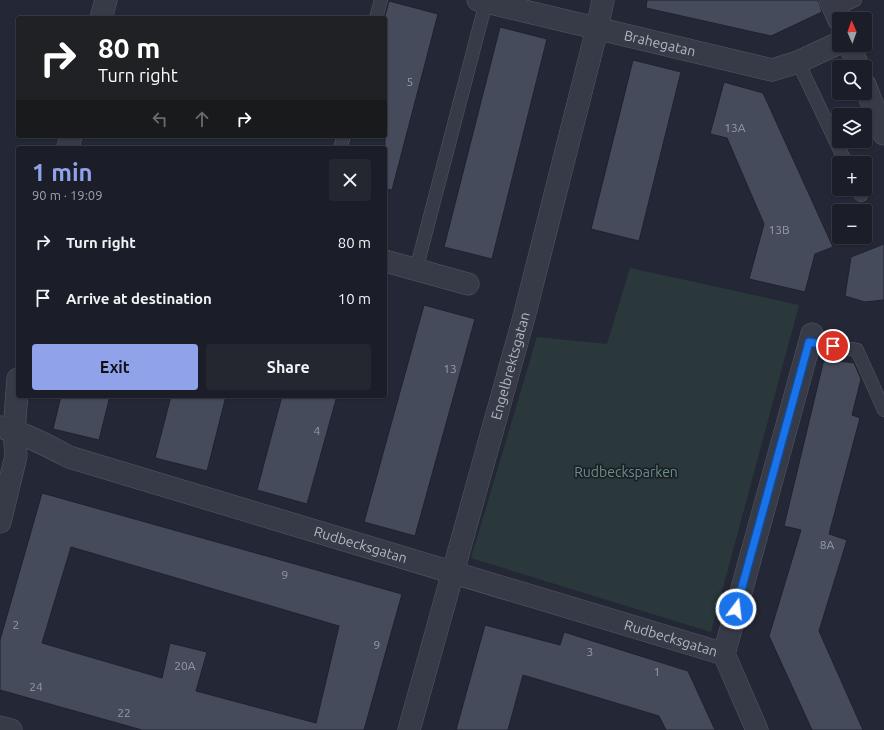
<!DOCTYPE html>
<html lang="en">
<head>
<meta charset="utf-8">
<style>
  body { margin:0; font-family:Ubuntu,sans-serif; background:#242730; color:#f1f3f6; height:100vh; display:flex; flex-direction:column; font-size:15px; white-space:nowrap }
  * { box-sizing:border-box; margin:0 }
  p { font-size:13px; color:#a0a2a8 }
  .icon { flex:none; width:22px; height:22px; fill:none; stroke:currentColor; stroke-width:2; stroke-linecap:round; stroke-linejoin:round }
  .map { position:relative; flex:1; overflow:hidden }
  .drawer { position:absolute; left:16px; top:146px; width:371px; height:252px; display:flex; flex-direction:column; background:#1b1e28; border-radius:4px; box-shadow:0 1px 3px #0004,0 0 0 1px #393c45 }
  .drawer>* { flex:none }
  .banner { position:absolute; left:16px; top:16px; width:371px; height:122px; border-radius:4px; box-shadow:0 1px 3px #0004,0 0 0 1px #393c45; background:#202124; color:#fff; overflow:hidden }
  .needle { width:26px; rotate:358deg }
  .tools { position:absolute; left:832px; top:12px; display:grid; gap:8px }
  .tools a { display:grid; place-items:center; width:40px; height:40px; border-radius:4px; background:#1b1e28; box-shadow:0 1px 3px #0004,0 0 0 1px #393c45; font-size:20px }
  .pin { position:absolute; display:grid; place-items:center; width:34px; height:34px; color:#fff; margin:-17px; border:2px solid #fff; border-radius:50%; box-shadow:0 1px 4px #0007 }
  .me { position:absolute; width:44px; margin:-22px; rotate:15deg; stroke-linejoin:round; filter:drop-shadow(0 0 3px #0008) }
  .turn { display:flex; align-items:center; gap:14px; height:84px; padding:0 16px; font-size:18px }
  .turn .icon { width:52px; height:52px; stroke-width:2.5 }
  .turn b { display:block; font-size:28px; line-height:34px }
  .lanes { display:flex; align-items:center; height:38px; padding:0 16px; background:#0003; justify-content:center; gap:20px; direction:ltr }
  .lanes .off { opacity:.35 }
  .round { display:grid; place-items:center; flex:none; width:42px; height:42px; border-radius:4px; background:#242730 }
  .headline { display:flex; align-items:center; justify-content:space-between; height:68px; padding:0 16px }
  h1 { font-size:24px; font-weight:700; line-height:30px; color:#90a2ea }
  .button { display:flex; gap:8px; margin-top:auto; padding:8px 16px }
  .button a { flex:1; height:46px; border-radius:4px; background:#90a2ea; color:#111; font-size:16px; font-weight:700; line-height:46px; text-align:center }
  .button a+a { background:#242730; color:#f1f3f6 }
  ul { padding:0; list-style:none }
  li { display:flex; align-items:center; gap:12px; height:56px; padding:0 16px }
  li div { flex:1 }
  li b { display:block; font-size:15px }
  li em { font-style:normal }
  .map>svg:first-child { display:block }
  .green { fill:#2a383b }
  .building { fill:#454b5b; stroke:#1e222e; fill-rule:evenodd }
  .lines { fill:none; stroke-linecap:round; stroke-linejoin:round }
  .service-casing { stroke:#555865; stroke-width:14 }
  .minor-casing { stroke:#555865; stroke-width:23 }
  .service { stroke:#373b47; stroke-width:13 }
  .minor { stroke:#373b47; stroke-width:22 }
  .route-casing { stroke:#114b97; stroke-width:10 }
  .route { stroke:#1a73e8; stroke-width:7 }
  .labels { text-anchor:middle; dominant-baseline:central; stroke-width:3.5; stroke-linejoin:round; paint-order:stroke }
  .number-label { font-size:12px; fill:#979aa9 }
  .street-label { font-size:14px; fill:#b2b5c3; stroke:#1c202c }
  .park-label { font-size:14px; fill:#6c917c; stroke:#1c202c }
</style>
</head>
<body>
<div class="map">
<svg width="884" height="730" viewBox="0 0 884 730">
  <rect width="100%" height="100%" fill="#242836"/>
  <!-- green -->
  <path class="green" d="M630,268L799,305L711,632L471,558L537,337L607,344Z"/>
  <!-- building -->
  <path class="building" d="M647,0H818L822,12L771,36L646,8Z
    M389,1L438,14L392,190L385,189V16Z
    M500,27L547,39L492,259L444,247Z
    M633,60L681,72L639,241L591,229Z
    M724,82L763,93L833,247L815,254L805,292L749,279L764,224L727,138L710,134Z
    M884,244V300L865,302L845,296L851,257Z
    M424,305L475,319L415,536L364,522Z
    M824,359L854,363L861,379L852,415L860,418L829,534L847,540L819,631L863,730H812L769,636L801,530L784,526Z
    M61,396H110L99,440L53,429Z
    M171,396H226L207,471L155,458Z
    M282,396H337L307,504L257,490Z
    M42,493L402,594L364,730H142L0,690V640ZM71,547L339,626L316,723L196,691L207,652L170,643L162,678L42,643Z
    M485,625L560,645L564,632L688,671L715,730H666L659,716L523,675L508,730H456Z"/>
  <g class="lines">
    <defs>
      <path id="service" d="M834,10L855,0
        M376,18L381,0
        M798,62L846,163
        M340,148L344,136
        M858,189L861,195
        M416,270L486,2
        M809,342L857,350L884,410"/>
      <g id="minor">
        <path id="s1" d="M478,0L772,70L798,62L839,43"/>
        <path d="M830,0L839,20"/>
        <path d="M101,18L106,0"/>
        <path d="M850,45L858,67"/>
        <path d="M865,85L884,134"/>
        <path d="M68,148L71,136"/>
        <path d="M385,261L468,284"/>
        <path id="s2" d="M0,427C24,433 47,445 69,457L724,654"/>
        <path d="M0,522L16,456L14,431L18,379"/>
        <path d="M0,727L11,730"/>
        <path id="s3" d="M409,730L524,317L597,29L603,0"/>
        <path d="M757,730L724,654L812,334"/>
      </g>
    </defs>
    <!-- service casing -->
    <use href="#service" class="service-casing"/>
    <!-- minor casing -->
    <use href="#minor" class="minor-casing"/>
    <!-- service -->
    <use href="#service" class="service"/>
    <!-- minor -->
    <use href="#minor" class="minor"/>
  </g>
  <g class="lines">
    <defs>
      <path id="route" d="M736,609L809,342L833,346"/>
    </defs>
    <!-- route casing -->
    <use href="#route" class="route-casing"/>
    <!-- route -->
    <use href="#route" class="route"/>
  </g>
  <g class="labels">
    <!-- number labels -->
    <g class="number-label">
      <text x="410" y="81">5</text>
      <text x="735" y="127">13A</text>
      <text x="779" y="229">13B</text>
      <text x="450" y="368">13</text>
      <text x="317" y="430">4</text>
      <text x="827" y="544">8A</text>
      <text x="285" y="574">9</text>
      <text x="16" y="624">2</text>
      <text x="377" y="644">9</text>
      <text x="590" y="651">3</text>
      <text x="185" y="665">20A</text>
      <text x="657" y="671">1</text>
      <text x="36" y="686">24</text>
      <text x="124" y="712">22</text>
    </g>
    <!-- street labels -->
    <g class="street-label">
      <text stroke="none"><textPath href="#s1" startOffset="187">Brahegatan</textPath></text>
      <text stroke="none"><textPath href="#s3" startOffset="378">Engelbrektsgatan</textPath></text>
      <text stroke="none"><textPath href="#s2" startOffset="380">Rudbecksgatan</textPath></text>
      <text stroke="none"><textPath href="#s2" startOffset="704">Rudbecksgatan</textPath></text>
    </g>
    <!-- park labels -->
    <g class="park-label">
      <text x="626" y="472">Rudbecksparken</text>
    </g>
  </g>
</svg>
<div class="tools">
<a><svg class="needle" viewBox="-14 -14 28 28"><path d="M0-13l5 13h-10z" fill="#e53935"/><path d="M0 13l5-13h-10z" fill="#a0a2a8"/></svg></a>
<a><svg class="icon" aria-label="search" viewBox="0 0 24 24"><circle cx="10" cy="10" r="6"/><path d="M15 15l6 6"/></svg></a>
<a><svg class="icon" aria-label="layers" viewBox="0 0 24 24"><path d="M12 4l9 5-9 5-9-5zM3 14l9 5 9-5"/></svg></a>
<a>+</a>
<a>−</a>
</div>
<div class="pin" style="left:833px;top:346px;background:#d93025"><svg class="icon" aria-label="arrive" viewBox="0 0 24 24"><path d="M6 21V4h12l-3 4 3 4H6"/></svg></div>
<svg class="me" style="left:736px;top:609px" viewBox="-20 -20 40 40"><circle r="17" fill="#1a73e8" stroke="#fff" stroke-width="3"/><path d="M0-11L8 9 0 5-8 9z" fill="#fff"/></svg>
<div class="banner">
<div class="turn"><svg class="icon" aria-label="right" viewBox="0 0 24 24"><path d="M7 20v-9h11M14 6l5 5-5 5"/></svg><div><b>80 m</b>Turn right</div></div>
<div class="lanes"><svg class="icon off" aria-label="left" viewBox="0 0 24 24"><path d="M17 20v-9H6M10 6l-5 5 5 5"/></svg><svg class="icon off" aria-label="ahead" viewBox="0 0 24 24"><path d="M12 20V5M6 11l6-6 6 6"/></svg><svg class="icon" aria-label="right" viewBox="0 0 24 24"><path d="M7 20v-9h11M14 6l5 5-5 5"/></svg></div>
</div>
<section class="drawer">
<div class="headline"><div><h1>1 min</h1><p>90 m · 19:09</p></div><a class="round"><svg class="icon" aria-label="close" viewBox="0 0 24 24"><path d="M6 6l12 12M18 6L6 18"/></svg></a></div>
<ul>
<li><svg class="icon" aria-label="right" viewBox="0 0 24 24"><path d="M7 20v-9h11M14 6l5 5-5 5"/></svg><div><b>Turn right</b></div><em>80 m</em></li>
<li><svg class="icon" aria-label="arrive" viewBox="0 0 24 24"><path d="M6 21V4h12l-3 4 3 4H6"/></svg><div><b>Arrive at destination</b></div><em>10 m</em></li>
</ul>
<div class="button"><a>Exit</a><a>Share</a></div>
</section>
</div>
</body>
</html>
